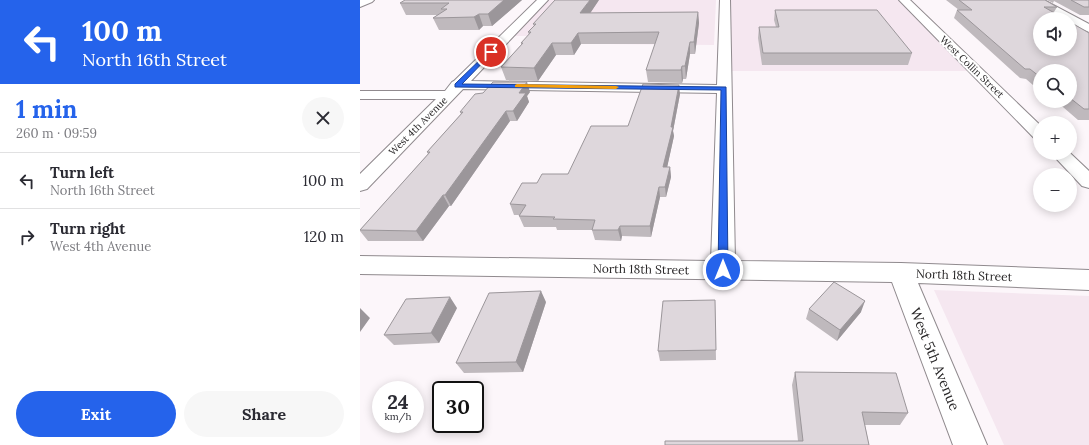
<!DOCTYPE html>
<html lang="en">
<head>
<meta charset="utf-8">
<style>
  body { margin:0; font-family:Lora,serif; background:#f7f7f7; color:#2b2b33; height:100vh; display:flex; flex-direction:column; font-size:15px; white-space:nowrap }
  * { box-sizing:border-box; margin:0 }
  p { font-size:13px; color:#7c7c81 }
  .icon { flex:none; width:22px; height:22px; fill:none; stroke:currentColor; stroke-width:2; stroke-linecap:round; stroke-linejoin:round }
  .map { position:relative; flex:1; overflow:hidden }
  .details { display:flex; flex-direction:column; background:#fff; width:360px }
  .details>* { flex:none }
  .banner { background:#2563eb; color:#fff; overflow:hidden }
  .tools { position:absolute; left:673px; top:12px; display:grid; gap:8px }
  .tools a { display:grid; place-items:center; width:44px; height:44px; border-radius:50%; background:#fff; box-shadow:0 2px 10px #0003; font-size:20px }
  .speed { position:absolute; left:12px; top:381px; display:flex; gap:8px; font-size:20px; font-weight:700; text-align:center }
  .speed>* { display:grid; place-content:center; width:52px; height:52px; border-radius:50%; background:#fff; box-shadow:0 2px 10px #0003; line-height:1 }
  .speed small { font-size:10px; font-weight:400 }
  .speed .limit { border:2px solid #111; border-radius:6px; background:#fff; color:#111 }
  .pin { position:absolute; display:grid; place-items:center; width:34px; height:34px; color:#fff; margin:-17px; border:2px solid #fff; border-radius:50%; box-shadow:0 1px 4px #0007 }
  .me { position:absolute; width:44px; margin:-22px; rotate:0deg; stroke-linejoin:round; filter:drop-shadow(0 0 3px #0008) }
  .turn { display:flex; align-items:center; gap:14px; height:84px; padding:0 16px; font-size:18px }
  .turn .icon { width:52px; height:52px; stroke-width:2.5 }
  .turn b { display:block; font-size:28px; line-height:34px }
  .round { display:grid; place-items:center; flex:none; width:42px; height:42px; border-radius:21px; background:#f7f7f7 }
  .summary { display:flex; align-items:center; justify-content:space-between; height:68px; padding:0 16px }
  h1 { font-size:24px; font-weight:700; line-height:30px; color:#2563eb }
  .cta { display:flex; gap:8px; margin-top:auto; padding:8px 16px }
  .cta a { flex:1; height:46px; border-radius:24px; background:#2563eb; color:#fff; font-size:16px; font-weight:700; line-height:46px; text-align:center }
  .cta a+a { background:#f7f7f7; color:#2b2b33 }
  ul { padding:0; list-style:none }
  li { display:flex; align-items:center; gap:12px; height:56px; padding:0 16px; border-top:1px solid #e1e1e2 }
  li div { flex:1 }
  li b { display:block; font-size:15px }
  li em { font-style:normal }
  main { display:flex; flex:1; min-height:0 }
  .map>svg:first-child { display:block }
  .built { fill:#f5e7f0 }
  .lines { fill:none; stroke-linecap:round; stroke-linejoin:round }
  .minor-casing { stroke:#908a8e; stroke-width:2 }
  .minor { fill:#fff; fill-rule:evenodd }
  .wall { fill:#bfb9bd }
  .shaded-wall { fill:#9b969a }
  .building { fill:#ded7dc; stroke:#9b969a }
  .route { fill:#2563eb; stroke:#184099 }
  .slow { fill:#f59e0b }
  .labels { text-anchor:middle; dominant-baseline:central; stroke-width:4; stroke-linejoin:round; paint-order:stroke }
  .far-street-label { font-size:10px; fill:#292728; stroke:#fff }
  .street-label { font-size:12px; fill:#292728; stroke:#fff }
  .near-street-label { font-size:14px; fill:#292728; stroke:#fff }
</style>
</head>
<body>
<main>
<section class="details">
<div class="banner">
<div class="turn"><svg class="icon" aria-label="left" viewBox="0 0 24 24"><path d="M17 20v-9H6M10 6l-5 5 5 5"/></svg><div><b>100 m</b>North 16th Street</div></div>
</div>
<div class="summary"><div><h1>1 min</h1><p>260 m · 09:59</p></div><a class="round"><svg class="icon" aria-label="close" viewBox="0 0 24 24"><path d="M6 6l12 12M18 6L6 18"/></svg></a></div>
<ul>
<li><svg class="icon" aria-label="left" viewBox="0 0 24 24"><path d="M17 20v-9H6M10 6l-5 5 5 5"/></svg><div><b>Turn left</b><p>North 16th Street</p></div><em>100 m</em></li>
<li><svg class="icon" aria-label="right" viewBox="0 0 24 24"><path d="M7 20v-9h11M14 6l5 5-5 5"/></svg><div><b>Turn right</b><p>West 4th Avenue</p></div><em>120 m</em></li>
</ul>
<div class="cta"><a>Exit</a><a>Share</a></div>
</section>
<div class="map">
<svg width="729" height="445" viewBox="0 0 729 445">
  <rect width="100%" height="100%" fill="#fcf6fa"/>
  <!-- built -->
  <path class="built" d="M188,0H356L354,45L247,44L250,36H151Z
    M370,0H538L609,71H371Z
    M574,290L729,296V445H644Z"/>
  <g class="lines">
    <defs>
      <path id="minor" d="M0,0H14L12,2L0,7Z
        M177,0H188L111,81L357,85L360,0H370L375,261L541,263L729,270V290L558,283L627,445H593L532,282L0,274V256L351,261L357,93L103,89L7,189L0,191V174L76,99H0V91H85L92,82L94,81Z
        M539,0H550L680,125V139L674,138Z
        M672,0H684L729,24V32L710,23V19H703Z
        M691,153H710L729,171V188L722,186Z"/>
    </defs>
    <!-- minor casing -->
    <use href="#minor" class="minor-casing"/>
    <!-- minor -->
    <use href="#minor" class="minor"/>
  </g>
  <!-- wall -->
  <path class="wall" d="M162,0L132,26H123L119,30H79L73,18L77,15H46L40,3Z
    M239,0L230,13L338,12L339,23L335,54H330L326,79H323L322,83L288,82L286,70L295,44H221L214,55H196L178,81L146,80L141,67L161,45V43L169,35L168,32L174,26L173,24Z
    M586,0H685L697,7L694,12L729,33V120H718L696,101H692H710V71H680V91L666,79L660,78L594,18L597,10H599Z
    M687,0H729V15H720L694,1L693,3Z
    M415,10L552,53L548,65H402L398,38L399,27H416L414,20Z
    M170,92L167,96L169,102L157,121H150L91,206H89L63,241H8L0,231V230L68,154L67,152L101,114L100,112Z
    M320,94L313,131L314,136L307,167H310L311,177L306,197H300L291,237L262,236L261,241L235,240L232,230H197L196,227H164L159,216L160,215H154L150,204L177,183L208,174L268,126Z
    M355,300L356,360L300,361L298,351Z
    M186,302L163,372L104,373L96,363Z
    M97,308L79,343L34,345L24,335Z
    M449,309L501,312L477,341L446,319Z
    M435,372L548,413L540,425H505L509,445L438,441L432,385Z"/>
  <!-- shaded-wall -->
  <path class="shaded-wall" d="M144,0H162L132,26L128,14Z
    M230,0H239L223,24L220,13Z
    M338,12L339,23L335,54L334,42Z
    M119,14L123,26L119,30L114,17Z
    M218,33L221,44L214,55L211,43Z
    M330,42V54L326,79L325,66Z
    M192,43L196,55L178,81L174,68Z
    M322,66L323,79L322,83L321,70Z
    M167,82L170,92L167,96L169,102L157,121L153,111L159,93Z
    M319,85L320,94L313,131L314,136L305,177L303,167Z
    M146,111L150,121L91,206L85,195Z
    M310,167L311,177L306,197L305,187Z
    M299,187L300,197L291,237L290,226Z
    M83,195L89,206L63,241L56,231Z
    M260,226L262,236L261,241L258,230Z
    M181,291L186,302L163,372L156,362Z
    M90,297L97,308L79,343L71,333Z
    M505,301L501,312L477,341L480,330Z
    M0,308L10,318L0,332Z"/>
  <!-- building -->
  <path class="building" d="M45,0H144L128,14H119L114,17L73,18L87,9H81L89,3H40Z
    M195,0H230L220,13L338,12L334,42H330L325,66H322L321,70H286L299,32L218,33L211,43H192L174,68L141,67L163,43H161L171,32H168L176,24H173Z
    M599,0H685L697,7H684L705,19H680V49H710V22L729,33V109H724L710,98V71H680V77L670,69H665L597,10H612Z
    M711,0H729V7H724Z
    M415,10H517L552,53H403L399,27H419Z
    M133,82H167L159,93H166L153,111H146L85,195H83L56,231L0,230L70,152H67L103,112H100L115,94L123,93Z
    M283,84L319,85L311,127H313L303,167H310L305,187H299L290,226H260L258,230H232L235,220L193,219L195,217L159,216L166,205L150,204L162,183H177L182,174H208L231,126H268Z
    M474,282L505,301L480,330L449,309Z
    M181,291L156,362L96,363L129,293Z
    M90,297L71,333L24,335L46,299Z
    M355,300L356,350L298,351L303,301Z
    M435,372L536,373L548,413L502,412L509,445H305V441H443Z"/>
  <!-- route -->
  <path class="route" d="M129,51L133,52L102,84L366,87L368,270L366,273H359L358,270L361,90L95,87V84Z"/>
  <!-- slow -->
  <path class="slow" d="M157,84L256,86L259,87L256,89L155,87V85Z"/>
  <g class="labels">
    <!-- far-street labels -->
    <g class="far-street-label">
      <text transform="translate(612 67) rotate(44)">West Collin Street</text>
      <text transform="translate(58 126) rotate(-45)">West 4th Avenue</text>
    </g>
    <!-- street labels -->
    <g class="street-label">
      <text transform="translate(281 269) rotate(1)">North 18th Street</text>
      <text transform="translate(604 275) rotate(2)">North 18th Street</text>
    </g>
    <!-- near-street labels -->
    <g class="near-street-label">
      <text transform="translate(575 359) rotate(68)">West 5th Avenue</text>
    </g>
  </g>
</svg>
<div class="tools">
<a><svg class="icon" aria-label="sound" viewBox="0 0 24 24"><path d="M4 9h4l5-4v14l-5-4H4zM17 9q2 3 0 6"/></svg></a>
<a><svg class="icon" aria-label="search" viewBox="0 0 24 24"><circle cx="10" cy="10" r="6"/><path d="M15 15l6 6"/></svg></a>
<a>+</a>
<a>−</a>
</div>
<div class="speed"><div>24<small>km/h</small></div><div class="limit">30</div></div>
<div class="pin" style="left:131px;top:52px;background:#d93025"><svg class="icon" aria-label="arrive" viewBox="0 0 24 24"><path d="M6 21V4h12l-3 4 3 4H6"/></svg></div>
<svg class="me" style="left:363px;top:270px" viewBox="-20 -20 40 40"><circle r="17" fill="#2563eb" stroke="#fff" stroke-width="3"/><path d="M0-11L8 9 0 5-8 9z" fill="#fff"/></svg>
</div>
</main>
</body>
</html>
